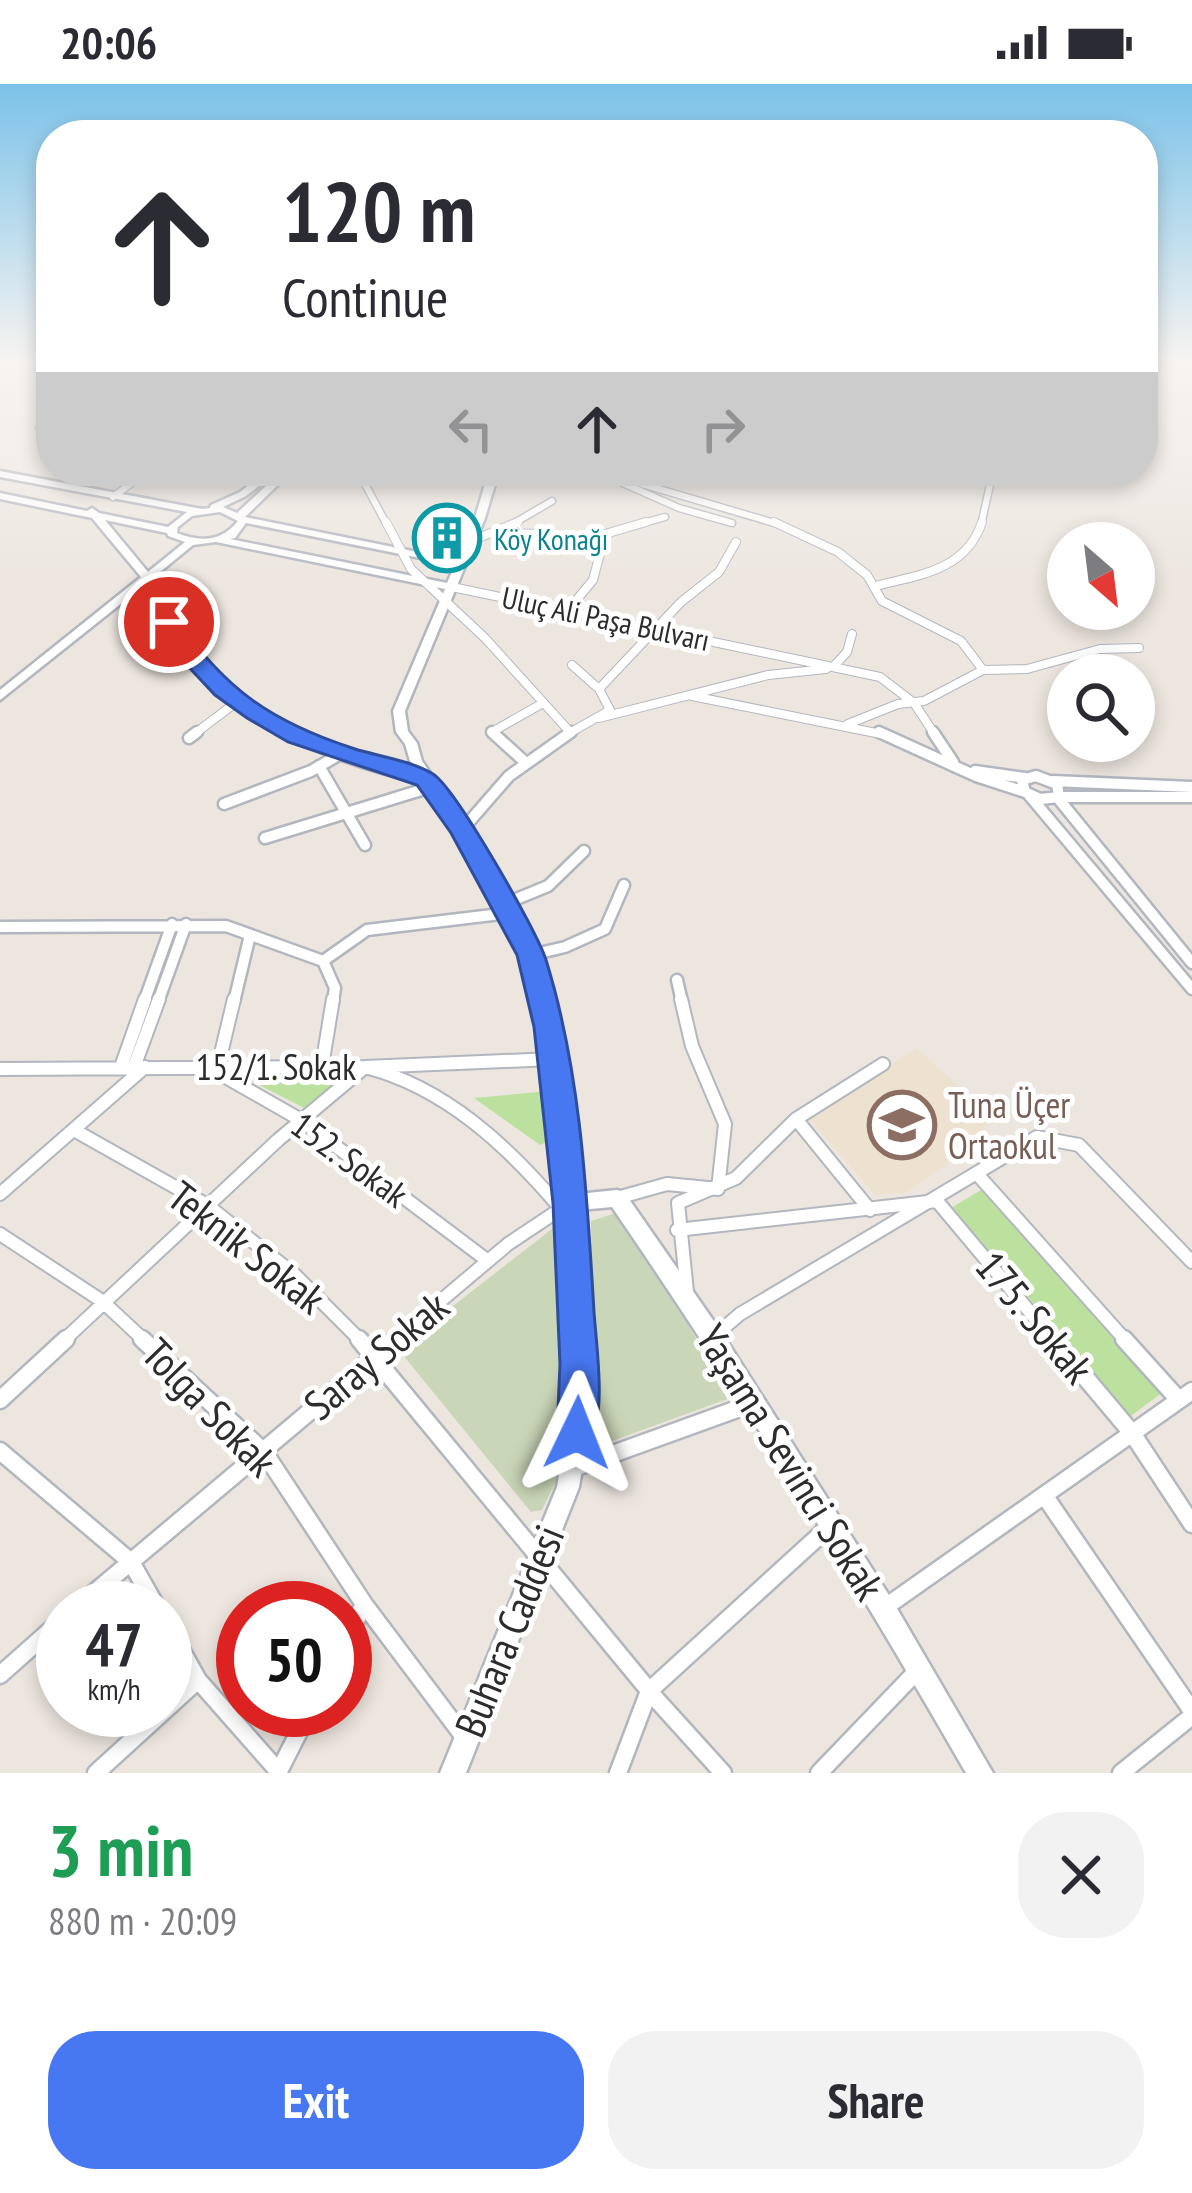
<!DOCTYPE html>
<html lang="en">
<head>
<meta charset="utf-8">
<style>
  body { margin:0; font-family:"PT Sans Narrow",sans-serif; background:#f2f2f3; color:#2b2b33; height:100vh; display:flex; flex-direction:column; font-size:45px; white-space:nowrap }
  * { box-sizing:border-box; margin:0 }
  p { font-size:39px; color:#7c7c81 }
  .icon { flex:none; width:66px; height:66px; fill:none; stroke:currentColor; stroke-width:2; stroke-linecap:round; stroke-linejoin:round }
  .map { position:relative; height:1689px; overflow:hidden }
  .panel { display:flex; flex-direction:column; background:#fff; flex:1 }
  .panel>* { flex:none }
  .guide { position:absolute; left:36px; top:36px; width:1122px; height:366px; border-radius:48px; box-shadow:0 6px 18px #0003; background:#fff; color:#2b2b33; overflow:hidden }
  .needle { width:78px; rotate:152deg }
  .tools { position:absolute; left:1047px; top:438px; display:grid; gap:24px }
  .tools a { display:grid; place-items:center; width:108px; height:108px; border-radius:50%; background:#fff; box-shadow:0 6px 18px #0003; font-size:60px }
  .speed { position:absolute; left:36px; top:1497px; display:flex; gap:24px; font-size:60px; font-weight:700; text-align:center }
  .speed>* { display:grid; place-content:center; width:156px; height:156px; border-radius:50%; background:#fff; box-shadow:0 6px 18px #0003; line-height:1 }
  .speed small { font-size:30px; font-weight:400 }
  .speed .limit { border:18px solid #d22; background:#fff; color:#111 }
  .pin { position:absolute; display:grid; place-items:center; width:102px; height:102px; color:#fff; margin:-51px; border:6px solid #fff; border-radius:50%; box-shadow:0 3px 12px #0007 }
  .me { position:absolute; width:132px; margin:-66px; rotate:2deg; stroke-linejoin:round; filter:drop-shadow(0 0 9px #0008) }
  .turn { display:flex; align-items:center; gap:42px; height:252px; padding:0 48px; font-size:54px }
  .turn .icon { width:156px; height:156px; stroke-width:2.5 }
  .turn b { display:block; font-size:84px; line-height:102px }
  .lanes { display:flex; align-items:center; height:114px; padding:0 48px; background:#0003; justify-content:center; gap:60px; direction:ltr }
  .lanes .off { opacity:.35 }
  .round { display:grid; place-items:center; flex:none; width:126px; height:126px; border-radius:48px; background:#f2f2f3 }
  .headline { display:flex; align-items:center; justify-content:space-between; height:204px; padding:0 48px }
  h1 { font-size:72px; font-weight:700; line-height:90px; color:#1e9e55 }
  .action { display:flex; gap:24px; margin-top:auto; padding:24px 48px }
  .action a { flex:1; height:138px; border-radius:48px; background:#4778f2; color:#fff; font-size:48px; font-weight:700; line-height:138px; text-align:center }
  .action a+a { background:#f2f2f3; color:#2b2b33 }
  .status { display:flex; justify-content:space-between; align-items:center; height:84px; padding:0 60px; background:#fff; direction:ltr }
  .status svg { height:33px; fill:currentColor }
  .map>svg:first-child { display:block }
  .education { fill:#ede1d0 }
  .green { fill:#bce19e }
  .cemetery { fill:#c9d6b7 }
  .lines { fill:none; stroke-linecap:round; stroke-linejoin:round }
  .street-far4-casing { stroke:#b2b6bf; stroke-width:9 }
  .street-far3-casing { stroke:#b2b6bf; stroke-width:10 }
  .street-far2-casing { stroke:#b2b6bf; stroke-width:15 }
  .street-far1-casing { stroke:#b2b6bf; stroke-width:16 }
  .street-casing { stroke:#b2b6bf; stroke-width:21 }
  .secondary-casing { stroke:#b2b6bf; stroke-width:5 }
  .street-far4 { stroke:#fff; stroke-width:6 }
  .street-far3 { stroke:#fff; stroke-width:8 }
  .street-far2 { stroke:#fff; stroke-width:10 }
  .street-far1 { stroke:#fff; stroke-width:12 }
  .street { stroke:#fff; stroke-width:16 }
  .secondary { fill:#fff; fill-rule:evenodd }
  .route { fill:#4778f2; stroke:#2e4e9d; stroke-width:3 }
  .labels { text-anchor:middle; dominant-baseline:central; stroke-width:10; stroke-linejoin:round; paint-order:stroke }
  .far-culture-label { font-size:30px; fill:#0d838f; stroke:#fff; text-anchor:start }
  .far-street-label { font-size:30px; fill:#2c2c2c; stroke:#fff }
  .street-label { font-size:36px; fill:#2c2c2c; stroke:#fff }
  .education-label { font-size:36px; fill:#785e54; stroke:#fff; text-anchor:start }
  .near-street-label { font-size:42px; fill:#2c2c2c; stroke:#fff }
</style>
</head>
<body>
<div class="status"><b>20:06</b><svg viewBox="0 0 49 12"><path d="M0 12V9h3v3zM5 12V6h3v6zM10 12V3h3v9zM15 12V0h3v12zM26 1h20v11H26zM47 4h2v5h-2z"/></svg></div>
<div class="map">
<svg width="1192" height="1689" viewBox="0 0 1192 1689">
  <rect width="100%" height="100%" fill="#ede6df"/>
  <!-- education -->
  <path class="education" d="M917,964L993,1034L946,1081L906,1109L875,1111L808,1033Z"/>
  <!-- green -->
  <path class="green" d="M247,989H337L342,993L306,1025L244,993Z
    M549,1007L555,1055L540,1061L474,1014Z
    M981,1106L1163,1308L1131,1332L951,1124Z"/>
  <!-- cemetery -->
  <path class="cemetery" d="M616,1129L643,1162L730,1314L593,1364L591,1137Z
    M562,1137L569,1343L562,1385L542,1426L531,1428L398,1265Z"/>
  <g class="lines">
    <defs>
      <path id="street-far4" d="M1143,285L1156,284L1155,275
        M358,387L387,441
        M598,387L781,441
        M618,397L679,424L732,439
        M113,413L142,391
        M511,441L552,417
        M636,441L665,433
        M981,441L990,401"/>
      <path id="street-far3" d="M386,438L411,485L485,554L570,648
        M774,438L838,468L867,491L882,517L961,557L983,586
        M494,449L549,450L602,462L593,496L569,525
        M588,455L646,438
        M468,458L518,438
        M879,501C921,491 967,485 982,438
        M452,503L880,593L914,619L935,651
        M572,581L599,605
        M835,581L847,568L852,550
        M692,612L886,651
        M599,634L768,591L826,585
        M848,640L898,620L924,617L983,586L1027,585L1100,565L1139,564
        M193,651L238,617
        M495,651L492,648L543,619
        M566,651L610,626L599,605L681,518L719,488L736,458"/>
      <path id="street-far2" d="M492,648L526,679
        M879,648L976,692L1025,708
        M933,648L953,678
        M189,654L197,648
        M319,682L365,761
        M975,687L1025,694
        M1036,692L1057,700L1059,713L1040,715L1025,708L1022,696Z
        M1053,697L1192,703
        M1029,711L1192,905
        M1057,713L1192,879
        M1059,713H1192
        M224,720L311,687L342,669
        M462,746L509,692L571,648
        M265,754L431,703
        M504,820L548,802L584,767
        M0,843L226,842L323,877L335,904L333,918
        M531,871L565,863L605,845L624,801
        M323,877L367,846L509,829
        M677,896L682,918
        M144,918L172,840
        M158,918L186,840
        M234,918L250,851"/>
      <path id="street-far1" d="M218,982L234,915
        M322,982L333,915
        M121,983L145,915
        M134,983L159,915
        M210,984L301,1036L488,1177
        M0,985L365,983L552,975
        M796,1035L870,1126
        M74,1046L207,1121L295,1191L362,1258
        M978,1091L1127,1258
        M0,1110L145,983
        M617,1114L667,1100L718,1105L725,1040L692,962L681,915
        M677,1146L937,1117L1055,1258
        M0,1150L102,1217L146,1258
        M687,1208L678,1119L736,1094L796,1035L883,980
        M713,1253L740,1230L1037,1053L1079,1061L1192,1178
        M62,1258L278,1056L365,983C445,1003 509,1063 561,1125
        M392,1258L508,1160L565,1122"/>
      <path id="street" d="M142,1255L264,1368L364,1520L464,1653
        M359,1255L656,1615L723,1689
        M1053,1255L1132,1349L1192,1440
        M1124,1255L1179,1316
        M0,1316L66,1255
        M0,1367L131,1478L157,1524
        M574,1384L751,1320
        M1046,1414L1192,1627
        M76,1524L396,1255
        M884,1524L1192,1307
        M165,1537L198,1596L279,1688
        M345,1558L364,1520
        M0,1591L63,1535
        M96,1689L198,1596
        M278,1689L310,1626
        M618,1689L649,1607L831,1441
        M819,1689L917,1587
        M1121,1689L1192,1632"/>
      <path id="secondary" d="M38,342L45,344L51,354V365L48,364L37,344Z
        M0,387L202,425L210,424L211,421L240,408L267,387H278L246,412L223,423L237,429L282,387H292L245,433L457,476L475,434L489,387H499L485,434L405,627L408,647L417,659L422,677L469,746L539,871L557,943L578,1110L617,1106L624,1108L720,1246L892,1516L993,1689H966C855,1496 738,1307 612,1123L580,1126L589,1280L588,1349L579,1403L466,1689H440L557,1403L566,1349L569,1280L561,1119L541,943L523,871L456,747L425,700C340,681 253,648 193,582C172,559 158,530 142,503L0,616V606L141,493L92,434L0,415V409L87,427L92,424L99,429L168,443L187,428L0,393ZM220,428L238,437C221,458 201,458 177,449L178,443L192,432ZM105,436L167,449L168,452L185,458L148,488ZM246,439L455,481L447,499L230,455L235,454ZM216,458L445,505L393,627L396,648L405,660L410,677L418,690C338,673 255,638 200,575C179,552 165,523 149,497L193,461Z"/>
    </defs>
    <!-- street-far4 casing -->
    <use href="#street-far4" class="street-far4-casing"/>
    <!-- street-far3 casing -->
    <use href="#street-far3" class="street-far3-casing"/>
    <!-- street-far2 casing -->
    <use href="#street-far2" class="street-far2-casing"/>
    <!-- street-far1 casing -->
    <use href="#street-far1" class="street-far1-casing"/>
    <!-- street casing -->
    <use href="#street" class="street-casing"/>
    <!-- secondary casing -->
    <use href="#secondary" class="secondary-casing"/>
    <!-- street-far4 -->
    <use href="#street-far4" class="street-far4"/>
    <!-- street-far3 -->
    <use href="#street-far3" class="street-far3"/>
    <!-- street-far2 -->
    <use href="#street-far2" class="street-far2"/>
    <!-- street-far1 -->
    <use href="#street-far1" class="street-far1"/>
    <!-- street -->
    <use href="#street" class="street"/>
    <!-- secondary -->
    <use href="#secondary" class="secondary"/>
  </g>
  <!-- sky -->
  <linearGradient id="sky" x2="0" y2="1"><stop stop-color="#7bc2e9"/><stop offset="0.54" stop-color="#f7f4f1"/><stop offset="1" stop-color="#f7f4f1" stop-opacity="0"/></linearGradient>
  <rect width="1192" height="512" fill="url(#sky)"/>
  <!-- route -->
  <path class="route" d="M162,534H176C225,606 272,638 355,665C378,672 412,677 433,690C456,705 537,847 546,876C581,988 587,1112 594,1228C597,1269 606,1324 590,1363L577,1369L563,1363L557,1349L560,1280L553,1119L534,943L517,871L451,749L417,701L288,658L247,634L215,611L186,580L159,538Z"/>
  <!-- icons -->
  <defs>
    <symbol id="building-ring" viewBox="-11 -11 22 22"><circle r="9.5" fill="#fff" stroke="#0f9aa8" stroke-width="1.5"/><path d="M-4-6H4V6H1V3H-1V6H-4ZM-2.5-4.3h1.7v1.8h-1.7ZM.8-4.3h1.7v1.8H.8ZM-2.5-1h1.7V.8h-1.7ZM.8-1h1.7V.8H.8Z" fill="#0f9aa8"/></symbol>
    <symbol id="school-ring" viewBox="-11 -11 22 22"><circle r="9.5" fill="#fff" stroke="#8d6e63" stroke-width="1.5"/><path d="M0-5L7-2L0 1L-7-2ZM-4 1L0 2.5L4 1V4Q0 6-4 4Z" fill="#8d6e63"/></symbol>
  </defs>
  <g fill-rule="evenodd">
    <use href="#building-ring" x="409" y="416" width="76" height="76"/>
    <use href="#school-ring" x="864" y="1003" width="76" height="76"/>
  </g>
  <g class="labels">
    <!-- far-culture labels -->
    <g class="far-culture-label">
      <text x="494" y="454">Köy Konağı</text>
    </g>
    <!-- far-street labels -->
    <g class="far-street-label">
      <text transform="translate(606 534) rotate(12)">Uluç Ali Paşa Bulvarı</text>
    </g>
    <!-- street labels -->
    <g class="street-label">
      <text x="276" y="982">152/1. Sokak</text>
      <text transform="translate(350 1075) rotate(36)">152. Sokak</text>
    </g>
    <!-- education labels -->
    <g class="education-label">
      <text x="948" y="1020">Tuna Üçer<tspan x="948" dy="41">Ortaokul</tspan></text>
    </g>
    <!-- near-street labels -->
    <g class="near-street-label">
      <text transform="translate(247 1163) rotate(38)">Teknik Sokak</text>
      <text transform="translate(1035 1233) rotate(50)">175. Sokak</text>
      <text transform="translate(376 1271) rotate(-40)">Saray Sokak</text>
      <text transform="translate(210 1323) rotate(46)">Tolga Sokak</text>
      <text transform="translate(791 1378) rotate(58)">Yaşama Sevinci Sokak</text>
      <text transform="translate(509 1547) rotate(-68)">Buhara Caddesi</text>
    </g>
  </g>
</svg>
<div class="tools">
<a><svg class="needle" viewBox="-14 -14 28 28"><path d="M0-13l5 13h-10z" fill="#e53935"/><path d="M0 13l5-13h-10z" fill="#7c7c81"/></svg></a>
<a><svg class="icon" aria-label="search" viewBox="0 0 24 24"><circle cx="10" cy="10" r="6"/><path d="M15 15l6 6"/></svg></a>
</div>
<div class="speed"><div>47<small>km/h</small></div><div class="limit">50</div></div>
<div class="pin" style="left:169px;top:538px;background:#d93025"><svg class="icon" aria-label="arrive" viewBox="0 0 24 24"><path d="M6 21V4h12l-3 4 3 4H6"/></svg></div>
<svg class="me" style="left:577px;top:1349px" viewBox="-20 -20 40 40"><path d="M0-17L14 15 0 8-14 15z" fill="#4778f2" stroke="#fff" stroke-width="4"/></svg>
<div class="guide">
<div class="turn"><svg class="icon" aria-label="ahead" viewBox="0 0 24 24"><path d="M12 20V5M6 11l6-6 6 6"/></svg><div><b>120 m</b>Continue</div></div>
<div class="lanes"><svg class="icon off" aria-label="left" viewBox="0 0 24 24"><path d="M17 20v-9H6M10 6l-5 5 5 5"/></svg><svg class="icon" aria-label="ahead" viewBox="0 0 24 24"><path d="M12 20V5M6 11l6-6 6 6"/></svg><svg class="icon off" aria-label="right" viewBox="0 0 24 24"><path d="M7 20v-9h11M14 6l5 5-5 5"/></svg></div>
</div>
</div>
<section class="panel">
<div class="headline"><div><h1>3 min</h1><p>880 m · 20:09</p></div><a class="round"><svg class="icon" aria-label="close" viewBox="0 0 24 24"><path d="M6 6l12 12M18 6L6 18"/></svg></a></div>
<div class="action"><a>Exit</a><a>Share</a></div>
</section>
</body>
</html>
